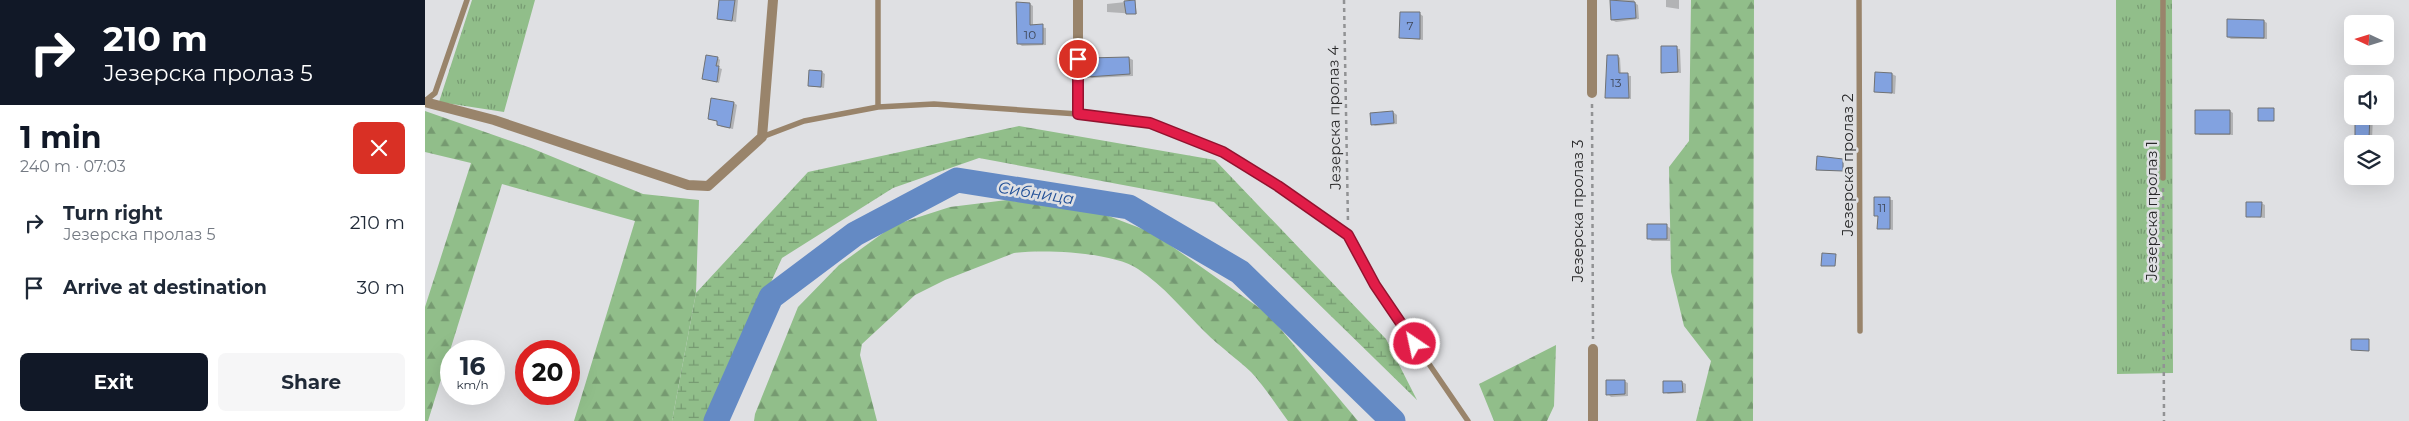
<!DOCTYPE html>
<html lang="en">
<head>
<meta charset="utf-8">
<style>
  body { margin:0; font-family:Montserrat,sans-serif; background:#f6f6f7; color:#1f2937; height:100vh; display:flex; flex-direction:column; font-size:19px; white-space:nowrap }
  * { box-sizing:border-box; margin:0 }
  p { font-size:16px; color:#747a83 }
  .icon { flex:none; width:28px; height:28px; fill:none; stroke:currentColor; stroke-width:2; stroke-linecap:round; stroke-linejoin:round }
  .map { position:relative; flex:1; overflow:hidden }
  .sheet { display:flex; flex-direction:column; background:#fff; width:425px }
  .sheet>* { flex:none }
  .top-card { background:#111827; color:#fff; overflow:hidden }
  .needle { width:32px; rotate:274deg }
  .buttons { position:absolute; left:1919px; top:15px; display:grid; gap:10px }
  .buttons a { display:grid; place-items:center; width:50px; height:50px; border-radius:8px; background:#fff; box-shadow:0 5px 20px #0002; font-size:25px }
  .speed { position:absolute; left:15px; top:340px; display:flex; gap:10px; font-size:25px; font-weight:700; text-align:center }
  .speed>* { display:grid; place-content:center; width:65px; height:65px; border-radius:50%; background:#fff; box-shadow:0 5px 20px #0002; line-height:1 }
  .speed small { font-size:12px; font-weight:400 }
  .speed .limit { border:8px solid #d22; background:#fff; color:#111 }
  .pin { position:absolute; display:grid; place-items:center; width:42px; height:42px; color:#fff; margin:-21px; border:2px solid #fff; border-radius:50%; box-shadow:0 1px 5px #0007 }
  .me { position:absolute; width:55px; margin:-28px; rotate:326deg; stroke-linejoin:round; filter:drop-shadow(0 0 4px #0008) }
  .turn { display:flex; align-items:center; gap:18px; height:105px; padding:0 20px; font-size:22px }
  .turn .icon { width:65px; height:65px; stroke-width:2.5 }
  .turn b { display:block; font-size:35px; line-height:42px }
  .round { display:grid; place-items:center; flex:none; width:52px; height:52px; border-radius:8px; background:#f6f6f7 }
  .overview { display:flex; align-items:center; justify-content:space-between; height:85px; padding:0 20px }
  h1 { font-size:30px; font-weight:700; line-height:38px; color:#111827 }
  .cta { display:flex; gap:10px; margin-top:auto; padding:10px 20px }
  .cta a { flex:1; height:58px; border-radius:8px; background:#111827; color:#fff; font-size:20px; font-weight:700; line-height:58px; text-align:center }
  .cta a+a { background:#f6f6f7; color:#1f2937 }
  ul { padding:0; list-style:none }
  li { display:flex; align-items:center; gap:15px; height:65px; padding:0 20px }
  li div { flex:1 }
  li b { display:block; font-size:19px }
  li em { font-style:normal }
  main { display:flex; flex:1; min-height:0 }
  .map>svg:first-child { display:block }
  .grass { fill:url(#grass-tufts) }
  .forest { fill:url(#forest-firs) }
  .wetland { fill:url(#wetland-marsh) }
  .shadow { fill:#0003 }
  .lines { fill:none; stroke-linecap:round; stroke-linejoin:round }
  .river { stroke:#648ac4; stroke-width:25 }
  .building { fill:#82a2e0; stroke:#707274 }
  .path { stroke:#919294; stroke-width:2.5; stroke-dasharray:4 4; stroke-linecap:butt }
  .service { stroke:#99846b; stroke-width:5.5 }
  .minor { stroke:#99846b; stroke-width:10 }
  .route-casing { stroke:#92132f; stroke-width:12 }
  .route { stroke:#e11d48; stroke-width:9 }
  .labels { text-anchor:middle; dominant-baseline:central; stroke-width:5; stroke-linejoin:round; paint-order:stroke }
  .number-label { font-size:12px; fill:#3f4758 }
  .street-label { font-size:15px; fill:#29292a; stroke:#dfe0e3 }
  .water-label { font-size:16px; font-style:italic; fill:#204f97; stroke:#dfe0e3 }
</style>
</head>
<body>
<main>
<section class="sheet">
<div class="top-card">
<div class="turn"><svg class="icon" aria-label="right" viewBox="0 0 24 24"><path d="M7 20v-9h11M14 6l5 5-5 5"/></svg><div><b>210 m</b>Језерска пролаз 5</div></div>
</div>
<div class="overview"><div><h1>1 min</h1><p>240 m · 07:03</p></div><a class="round" style="background:#d93025;color:#fff"><svg class="icon" aria-label="close" viewBox="0 0 24 24"><path d="M6 6l12 12M18 6L6 18"/></svg></a></div>
<ul>
<li><svg class="icon" aria-label="right" viewBox="0 0 24 24"><path d="M7 20v-9h11M14 6l5 5-5 5"/></svg><div><b>Turn right</b><p>Језерска пролаз 5</p></div><em>210 m</em></li>
<li><svg class="icon" aria-label="arrive" viewBox="0 0 24 24"><path d="M6 21V4h12l-3 4 3 4H6"/></svg><div><b>Arrive at destination</b></div><em>30 m</em></li>
</ul>
<div class="cta"><a>Exit</a><a>Share</a></div>
</section>
<div class="map">
<svg width="1984" height="421" viewBox="0 0 1984 421">
  <defs>
    <pattern id="grass-tufts" width="24" height="20" patternUnits="userSpaceOnUse" patternTransform="scale(1.25)"><rect width="24" height="20" fill="#91be8a"/><path d="M3 7l-1-3M5 7V3M7 7l1-3M15 17l-1-3M17 17v-4M19 17l1-3" fill="none" stroke="#769a71"/></pattern>
    <pattern id="forest-firs" width="22" height="20" patternUnits="userSpaceOnUse" patternTransform="scale(1.25)"><rect width="22" height="20" fill="#91be8a"/><path d="M5 1l3.5 6h-7zM16 11l3.5 6h-7z" fill="#769a71"/></pattern>
    <pattern id="wetland-marsh" width="20" height="14" patternUnits="userSpaceOnUse" patternTransform="scale(1.25)"><rect width="20" height="14" fill="#91be8a"/><path d="M1 5h8M5 5V1M11 12h8M15 12V8" fill="none" stroke="#769a71"/></pattern>
  </defs>
  <rect width="100%" height="100%" fill="#dfe0e3"/>
  <!-- grass -->
  <path class="grass" d="M47,0H110L79,112L14,102Z
    M1691,0H1747L1748,373L1692,374Z"/>
  <!-- forest -->
  <path class="forest" d="M1266,0H1329L1328,421H1271L1286,361L1259,326L1246,272L1244,167L1264,141Z
    M0,111L106,148L218,194L274,200L271,293L247,421H149L210,221L77,184L3,421H0V307L46,163L0,152Z
    M582,200L681,215L728,233L843,314L933,421H863C851,405 840,387 826,372C811,358 794,346 780,332C758,310 739,286 713,269C688,252 619,249 589,253L520,280L490,295L437,344L435,355L452,421H329L330,414L373,307L414,265L469,225L525,207Z
    M1131,345L1129,406L1122,421H1069L1054,384Z"/>
  <!-- wetland -->
  <path class="wetland" d="M594,126L790,160L961,339L992,400L789,202L554,158L468,188L357,258L292,401L291,421H247L271,293L383,172Z"/>
  <!-- shadow -->
  <path class="shadow" d="M296,0H313L311,22L294,19Z
    M1186,0H1209L1210,3L1213,5L1214,19L1191,22L1187,20Z
    M1241,0H1254V9L1241,7Z
    M710,1L712,14L682,12V4Z
    M605,4L608,6V26L621,28V45L597,46L593,43Z
    M995,14L998,16V40L976,38Z
    M1839,21L1842,23V39H1806L1803,37Z
    M1237,47L1255,49L1256,73L1237,72Z
    M1193,56L1195,58L1196,75L1206,76V99L1182,98Z
    M293,58L295,60L294,68L297,69L294,83L278,78Z
    M704,58L708,60V76L667,78L663,76Z
    M397,72L400,74L399,88L384,86Z
    M1467,74L1471,76L1470,94L1451,91Z
    M309,103L312,105L308,129L297,127L293,125L294,122L284,119Z
    M1805,111L1808,113V135H1775L1771,133Z
    M968,112L972,115V124L950,126L947,124L946,114Z
    M1931,116H1948L1947,140L1931,138Z
    M1393,157L1418,160L1419,171L1394,170Z
    M1451,199L1468,200V230L1454,228V217L1450,215Z
    M1836,203L1840,205V218L1822,216Z
    M1242,226L1245,228V241H1227L1223,238Z
    M1199,381L1203,383V396L1186,397L1183,394Z
    M1257,382L1261,384V393L1243,394L1240,392Z"/>
  <g class="lines">
    <!-- river -->
    <path class="river" d="M291,421L346,297L430,234L532,180L704,207L815,272L968,421"/>
  </g>
  <!-- building -->
  <path class="building" d="M294,0H310L307,21L292,19Z
    M710,0L711,14H701L699,1Z
    M1185,0L1210,2L1211,18L1186,20Z
    M591,2L605,3V25L618,24V44H592Z
    M975,12H995V39L974,38Z
    M1802,19L1839,20V38L1802,37Z
    M1236,46H1252L1253,72L1236,73Z
    M281,55L293,57L291,66H294L292,82L277,79Z
    M1182,55H1193L1194,73H1203L1204,98H1180Z
    M704,57L705,74L662,77V58Z
    M384,70L397,71L396,87L383,86Z
    M1450,72L1467,73V93L1449,92Z
    M286,98L309,102L305,128L292,125V121L283,119Z
    M1833,108H1849V121H1833Z
    M1770,110H1805V134H1770Z
    M968,111L969,123L946,125L945,113Z
    M1930,116H1945L1944,138H1930Z
    M1392,156L1418,159V171L1391,170Z
    M1449,197H1465V229H1452L1453,216H1449Z
    M1821,202H1837L1836,217H1821Z
    M1222,224H1242V239H1222Z
    M1397,253L1411,254L1410,266H1396Z
    M1926,339H1944V351L1926,350Z
    M1181,380H1200V394L1181,395Z
    M1238,381H1257L1258,392L1238,393Z"/>
  <g class="lines">
    <!-- path -->
    <path class="path" d="M919,0L923,223
      M1167,104L1168,339
      M1738,188L1739,421"/>
    <!-- service -->
    <path class="service" d="M453,0V107
      M1434,0L1435,331
      M1738,0V178
      M0,101L10,93L42,0
      M337,137L379,121L453,107L509,104L653,114L725,123L798,152L853,186L923,235L950,285L1043,421"/>
    <!-- minor -->
    <path class="minor" d="M653,0V114
      M1167,0V93
      M0,102L69,120L263,185L283,186L337,137L348,0
      M1168,349V421"/>
  </g>
  <g class="lines">
    <defs>
      <path id="route" d="M653,59V114L725,123L798,152L853,186L923,235L950,285L990,344"/>
    </defs>
    <!-- route casing -->
    <use href="#route" class="route-casing"/>
    <!-- route -->
    <use href="#route" class="route"/>
  </g>
  <g class="labels">
    <!-- number labels -->
    <g class="number-label">
      <text x="985" y="25">7</text>
      <text x="605" y="34">10</text>
      <text x="1191" y="82">13</text>
      <text x="1457" y="207">11</text>
    </g>
    <!-- street labels -->
    <g class="street-label">
      <text transform="translate(909 118) rotate(-91)">Језерска пролаз 4</text>
      <text transform="translate(1422 165) rotate(-90)">Језерска пролаз 2</text>
      <text transform="translate(1152 211) rotate(-90)">Језерска пролаз 3</text>
      <text transform="translate(1726 211) rotate(-90)">Језерска пролаз 1</text>
    </g>
    <!-- water labels -->
    <g class="water-label">
      <text transform="translate(611 193) rotate(9)">Сибница</text>
    </g>
  </g>
</svg>
<div class="buttons">
<a><svg class="needle" viewBox="-14 -14 28 28"><path d="M0-13l5 13h-10z" fill="#e53935"/><path d="M0 13l5-13h-10z" fill="#747a83"/></svg></a>
<a><svg class="icon" aria-label="sound" viewBox="0 0 24 24"><path d="M4 9h4l5-4v14l-5-4H4zM17 9q2 3 0 6"/></svg></a>
<a><svg class="icon" aria-label="layers" viewBox="0 0 24 24"><path d="M12 4l9 5-9 5-9-5zM3 14l9 5 9-5"/></svg></a>
</div>
<div class="speed"><div>16<small>km/h</small></div><div class="limit">20</div></div>
<div class="pin" style="left:653px;top:59px;background:#d93025"><svg class="icon" aria-label="arrive" viewBox="0 0 24 24"><path d="M6 21V4h12l-3 4 3 4H6"/></svg></div>
<svg class="me" style="left:990px;top:344px" viewBox="-20 -20 40 40"><circle r="17" fill="#e11d48" stroke="#fff" stroke-width="3"/><path d="M0-11L8 9 0 5-8 9z" fill="#fff"/></svg>
</div>
</main>
</body>
</html>
